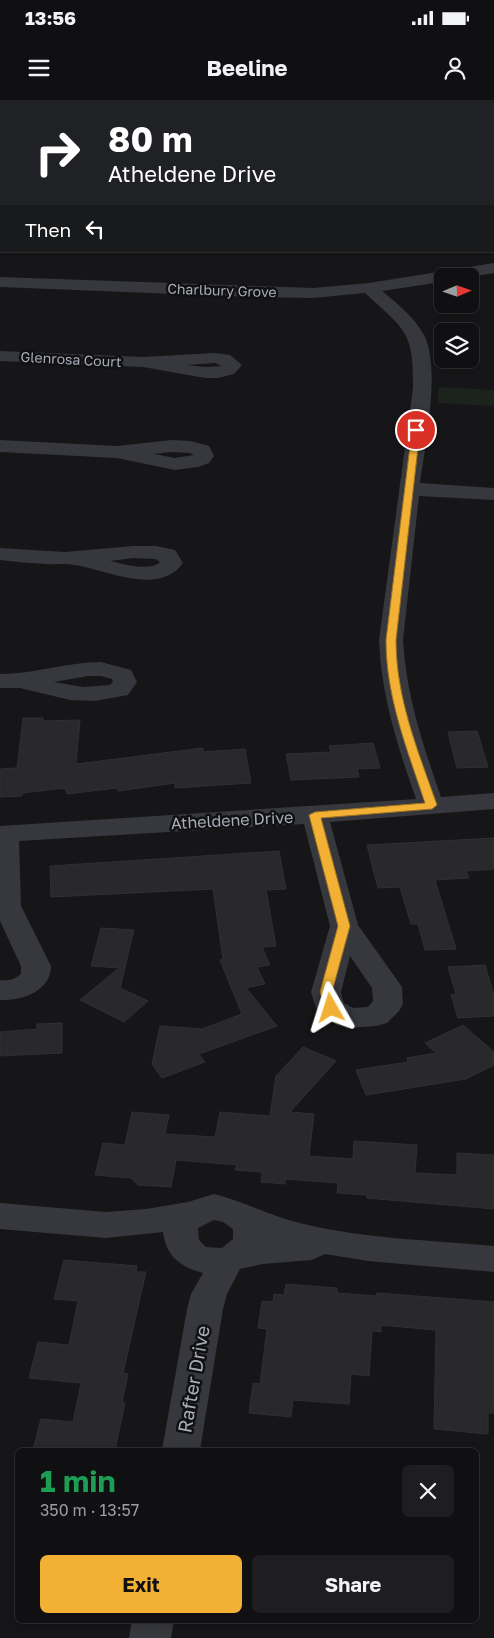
<!DOCTYPE html>
<html lang="en">
<head>
<meta charset="utf-8">
<style>
  body { margin:0; font-family:"Golos Text",sans-serif; background:#1e1e20; color:#f1f3f6; height:100vh; display:flex; flex-direction:column; font-size:19px; white-space:nowrap }
  * { box-sizing:border-box; margin:0 }
  p { font-size:16px; color:#9c9d9f }
  .icon { flex:none; width:28px; height:28px; fill:none; stroke:currentColor; stroke-width:2; stroke-linecap:round; stroke-linejoin:round }
  .map { position:relative; flex:1; overflow:hidden }
  .details { position:absolute; left:15px; top:1348px; width:464px; height:175px; display:flex; flex-direction:column; background:#101012; border-radius:8px; box-shadow:0 2px 8px #0003,0 0 0 1px #303032 }
  .details>* { flex:none }
  .hud { position:absolute; left:0px; top:0px; width:495px; height:152px; box-shadow:0 2px 8px #0003,0 0 0 1px #303032; background:#202124; color:#fff; overflow:hidden }
  .needle { width:32px; rotate:88deg }
  .fabs { position:absolute; left:434px; top:168px; display:grid; gap:10px }
  .fabs a { display:grid; place-items:center; width:45px; height:45px; border-radius:8px; background:#101012; box-shadow:0 2px 8px #0003,0 0 0 1px #303032; font-size:25px }
  .pin { position:absolute; display:grid; place-items:center; width:42px; height:42px; color:#fff; margin:-21px; border:2px solid #fff; border-radius:50%; box-shadow:0 1px 5px #0007 }
  .me { position:absolute; width:55px; margin:-28px; rotate:354deg; stroke-linejoin:round; filter:drop-shadow(0 0 4px #0008) }
  .turn { display:flex; align-items:center; gap:18px; height:105px; padding:0 25px; font-size:22px }
  .turn .icon { width:65px; height:65px; stroke-width:2.5 }
  .turn b { display:block; font-size:35px; line-height:42px }
  .then { display:flex; align-items:center; height:48px; padding:0 25px; background:#0003; gap:10px; font-size:19px }
  .round { display:grid; place-items:center; flex:none; width:52px; height:52px; border-radius:8px; background:#1e1e20 }
  .headline { display:flex; align-items:center; justify-content:space-between; height:85px; padding:0 25px }
  h1 { font-size:30px; font-weight:700; line-height:38px; color:#1e9e55 }
  .action { display:flex; gap:10px; margin-top:auto; padding:10px 25px }
  .action a { flex:1; height:58px; border-radius:8px; background:#f2b134; color:#111; font-size:20px; font-weight:700; line-height:58px; text-align:center }
  .action a+a { background:#1e1e20; color:#f1f3f6 }
  .status { display:flex; justify-content:space-between; align-items:center; height:35px; padding:0 25px; background:#101012; direction:ltr }
  .status svg { height:14px; fill:currentColor }
  header { display:flex; justify-content:space-between; align-items:center; height:65px; padding:0 25px; background:#101012; font-size:22px; font-weight:700 }
  .map>svg:first-child { display:block }
  .green { fill:#1c231d }
  .building { fill:#29292c; stroke:#303034 }
  .lines { fill:none; stroke-linecap:round; stroke-linejoin:round }
  .minor { fill:#37383d; fill-rule:evenodd }
  .route { fill:#f2b134; stroke:#9d7322 }
  .labels { text-anchor:middle; dominant-baseline:central; stroke-width:5; stroke-linejoin:round; paint-order:stroke }
  .far-street-label { font-size:14px; fill:#a8adb8; stroke:#111113 }
  .street-label { font-size:16px; fill:#a8adb8; stroke:#111113 }
  .near-street-label { font-size:19px; fill:#a8adb8; stroke:#111113 }
</style>
</head>
<body>
<div class="status"><b>13:56</b><svg viewBox="0 0 49 12"><path d="M0 12V9h3v3zM5 12V6h3v6zM10 12V3h3v9zM15 12V0h3v12zM26 1h20v11H26zM47 4h2v5h-2z"/></svg></div>
<header><svg class="icon" aria-label="menu" viewBox="0 0 24 24"><path d="M4 6h16M4 12h16M4 18h16"/></svg>Beeline<svg class="icon" aria-label="person" viewBox="0 0 24 24"><circle cx="12" cy="8" r="4"/><path d="M4 21q1-7 8-7t8 7"/></svg></header>
<div class="map">
<svg width="494" height="1538" viewBox="0 0 494 1538">
  <rect width="100%" height="100%" fill="#161618"/>
  <!-- green -->
  <path class="green" d="M439,287L494,290V306L437,303Z"/>
  <!-- building -->
  <path class="building" d="M23,618H43V621L80,620L76,664L203,648V652L245,649L251,683L175,688V683L118,691L117,688L67,694L65,688L22,693V696L0,697V669L17,668Z
    M477,631L488,667L457,668L448,632Z
    M373,643L380,668L357,669L359,677L291,680L286,654L331,652L329,646Z
    M494,738V769L466,771L469,778L435,780L456,849L425,850L418,824H411L400,787L378,788L367,745Z
    M279,751L286,789L266,790L276,846L262,847L270,865L257,867L265,884L246,888L277,926L199,954L205,962L162,978L152,964L160,926L202,929L242,914L220,860L223,859L213,789L51,797L50,766Z
    M101,828L134,830L120,888L148,901L124,922L80,900L119,868L91,866Z
    M485,865L494,895V916L458,918L451,895L456,894L448,867Z
    M62,923V953L0,956V932L37,929V924Z
    M463,925L494,952V965L466,979L366,995L356,970L408,962L407,958L436,953L425,943Z
    M303,947L336,961L290,1012L314,1014L309,1056L353,1059L354,1041L417,1045L415,1073L457,1075V1053L494,1055V1109L367,1098V1095L337,1093L338,1083L285,1079V1084L261,1082L262,1072L235,1070L237,1065L176,1060L171,1087L138,1085L131,1078L95,1075L103,1043L125,1045L132,1012L169,1015L165,1034L215,1037L220,1012L270,1016L276,976Z
    M64,1160L137,1166L136,1172H146L123,1273L128,1274L122,1302L125,1303L115,1350H33L41,1319L73,1322L81,1283L29,1278L38,1242L69,1245L78,1201L54,1199Z
    M286,1184L337,1188V1193L376,1196L377,1193L494,1202V1313H488V1334L434,1329L436,1230L381,1225V1232L372,1231L369,1276L351,1274L349,1304L293,1300L291,1317L249,1313L253,1283L260,1284L267,1229L258,1228L262,1201L273,1202L274,1194L284,1195Z"/>
  <g class="lines">
    <!-- minor -->
    <path class="minor" d="M45,0H59V1H46Z
      M494,163V173L470,177L442,176V182L382,191C398,204 414,217 424,235C441,267 425,347 420,383L494,388V400L419,396L403,540C406,595 423,645 441,697L494,693V709L330,722L358,825L402,887L403,904L399,911L387,923L376,926L348,928L337,925L320,915L316,908L311,892L330,826L304,724L19,741L21,806L51,866C51,891 22,901 0,900V880C9,881 14,880 21,874V866L0,821V726L416,699C398,647 381,596 379,540L413,288C414,231 405,230 365,193L313,198L251,197L0,187V177L313,188L369,183ZM350,856L372,888L373,901L368,907L353,908L344,903L341,892Z
      M0,251L143,257L215,253L230,255L242,265L234,274L218,278H205L143,267L0,261ZM215,263L222,266L205,267L187,265Z
      M0,340L117,346L172,340L191,341L209,346L214,356L209,363L198,367L175,370L117,358L0,352ZM172,352L190,353L194,355L175,358L154,354Z
      M133,446H156L175,450L183,463C159,497 105,469 74,465C65,463 55,465 46,464C31,463 15,462 0,460V448L65,452ZM133,458L156,459L160,462C149,472 124,464 110,461Z
      M101,562L131,570L137,582L128,595L95,601L70,600L20,588H0V574C34,574 67,562 101,562ZM88,576H101L112,579L113,582L110,585L83,587L54,582Z
      M214,1094C245,1102 273,1117 304,1124C366,1139 431,1140 494,1146V1172L368,1161L325,1154L312,1160L263,1164L240,1169L227,1194L223,1209L200,1350H162L187,1209L191,1194L203,1173C180,1167 166,1156 163,1132L106,1138L0,1129V1103L106,1112L146,1109L188,1102ZM214,1120L223,1122L233,1129V1139L222,1148L206,1147L199,1140L198,1128Z
      M132,1520H174L171,1538H129Z"/>
  </g>
  <!-- route -->
  <path class="route" d="M416,327L420,330L396,540C396,598 418,651 437,705L432,709L321,718L350,826L332,892L337,908L331,912L325,908L320,892L338,826L309,715L315,712L425,703C407,649 386,597 386,540L412,330Z"/>
  <g class="labels">
    <!-- far-street labels -->
    <g class="far-street-label">
      <text transform="translate(222 190) rotate(2)">Charlbury Grove</text>
      <text transform="translate(71 259) rotate(3)">Glenrosa Court</text>
    </g>
    <!-- street labels -->
    <g class="street-label">
      <text transform="translate(232 720) rotate(-3)">Atheldene Drive</text>
    </g>
    <!-- near-street labels -->
    <g class="near-street-label">
      <text transform="translate(193 1279) rotate(-80)">Rafter Drive</text>
    </g>
  </g>
</svg>
<div class="fabs">
<a><svg class="needle" viewBox="-14 -14 28 28"><path d="M0-13l5 13h-10z" fill="#e53935"/><path d="M0 13l5-13h-10z" fill="#9c9d9f"/></svg></a>
<a><svg class="icon" aria-label="layers" viewBox="0 0 24 24"><path d="M12 4l9 5-9 5-9-5zM3 14l9 5 9-5"/></svg></a>
</div>
<div class="pin" style="left:416px;top:330px;background:#d93025"><svg class="icon" aria-label="arrive" viewBox="0 0 24 24"><path d="M6 21V4h12l-3 4 3 4H6"/></svg></div>
<svg class="me" style="left:331px;top:908px" viewBox="-20 -20 40 40"><path d="M0-17L14 15 0 8-14 15z" fill="#f2b134" stroke="#fff" stroke-width="4"/></svg>
<div class="hud">
<div class="turn"><svg class="icon" aria-label="right" viewBox="0 0 24 24"><path d="M7 20v-9h11M14 6l5 5-5 5"/></svg><div><b>80 m</b>Atheldene Drive</div></div>
<div class="then">Then<svg class="icon" aria-label="left" viewBox="0 0 24 24"><path d="M17 20v-9H6M10 6l-5 5 5 5"/></svg></div>
</div>
<section class="details">
<div class="headline"><div><h1>1 min</h1><p>350 m · 13:57</p></div><a class="round"><svg class="icon" aria-label="close" viewBox="0 0 24 24"><path d="M6 6l12 12M18 6L6 18"/></svg></a></div>
<div class="action"><a>Exit</a><a>Share</a></div>
</section>
</div>
</body>
</html>
